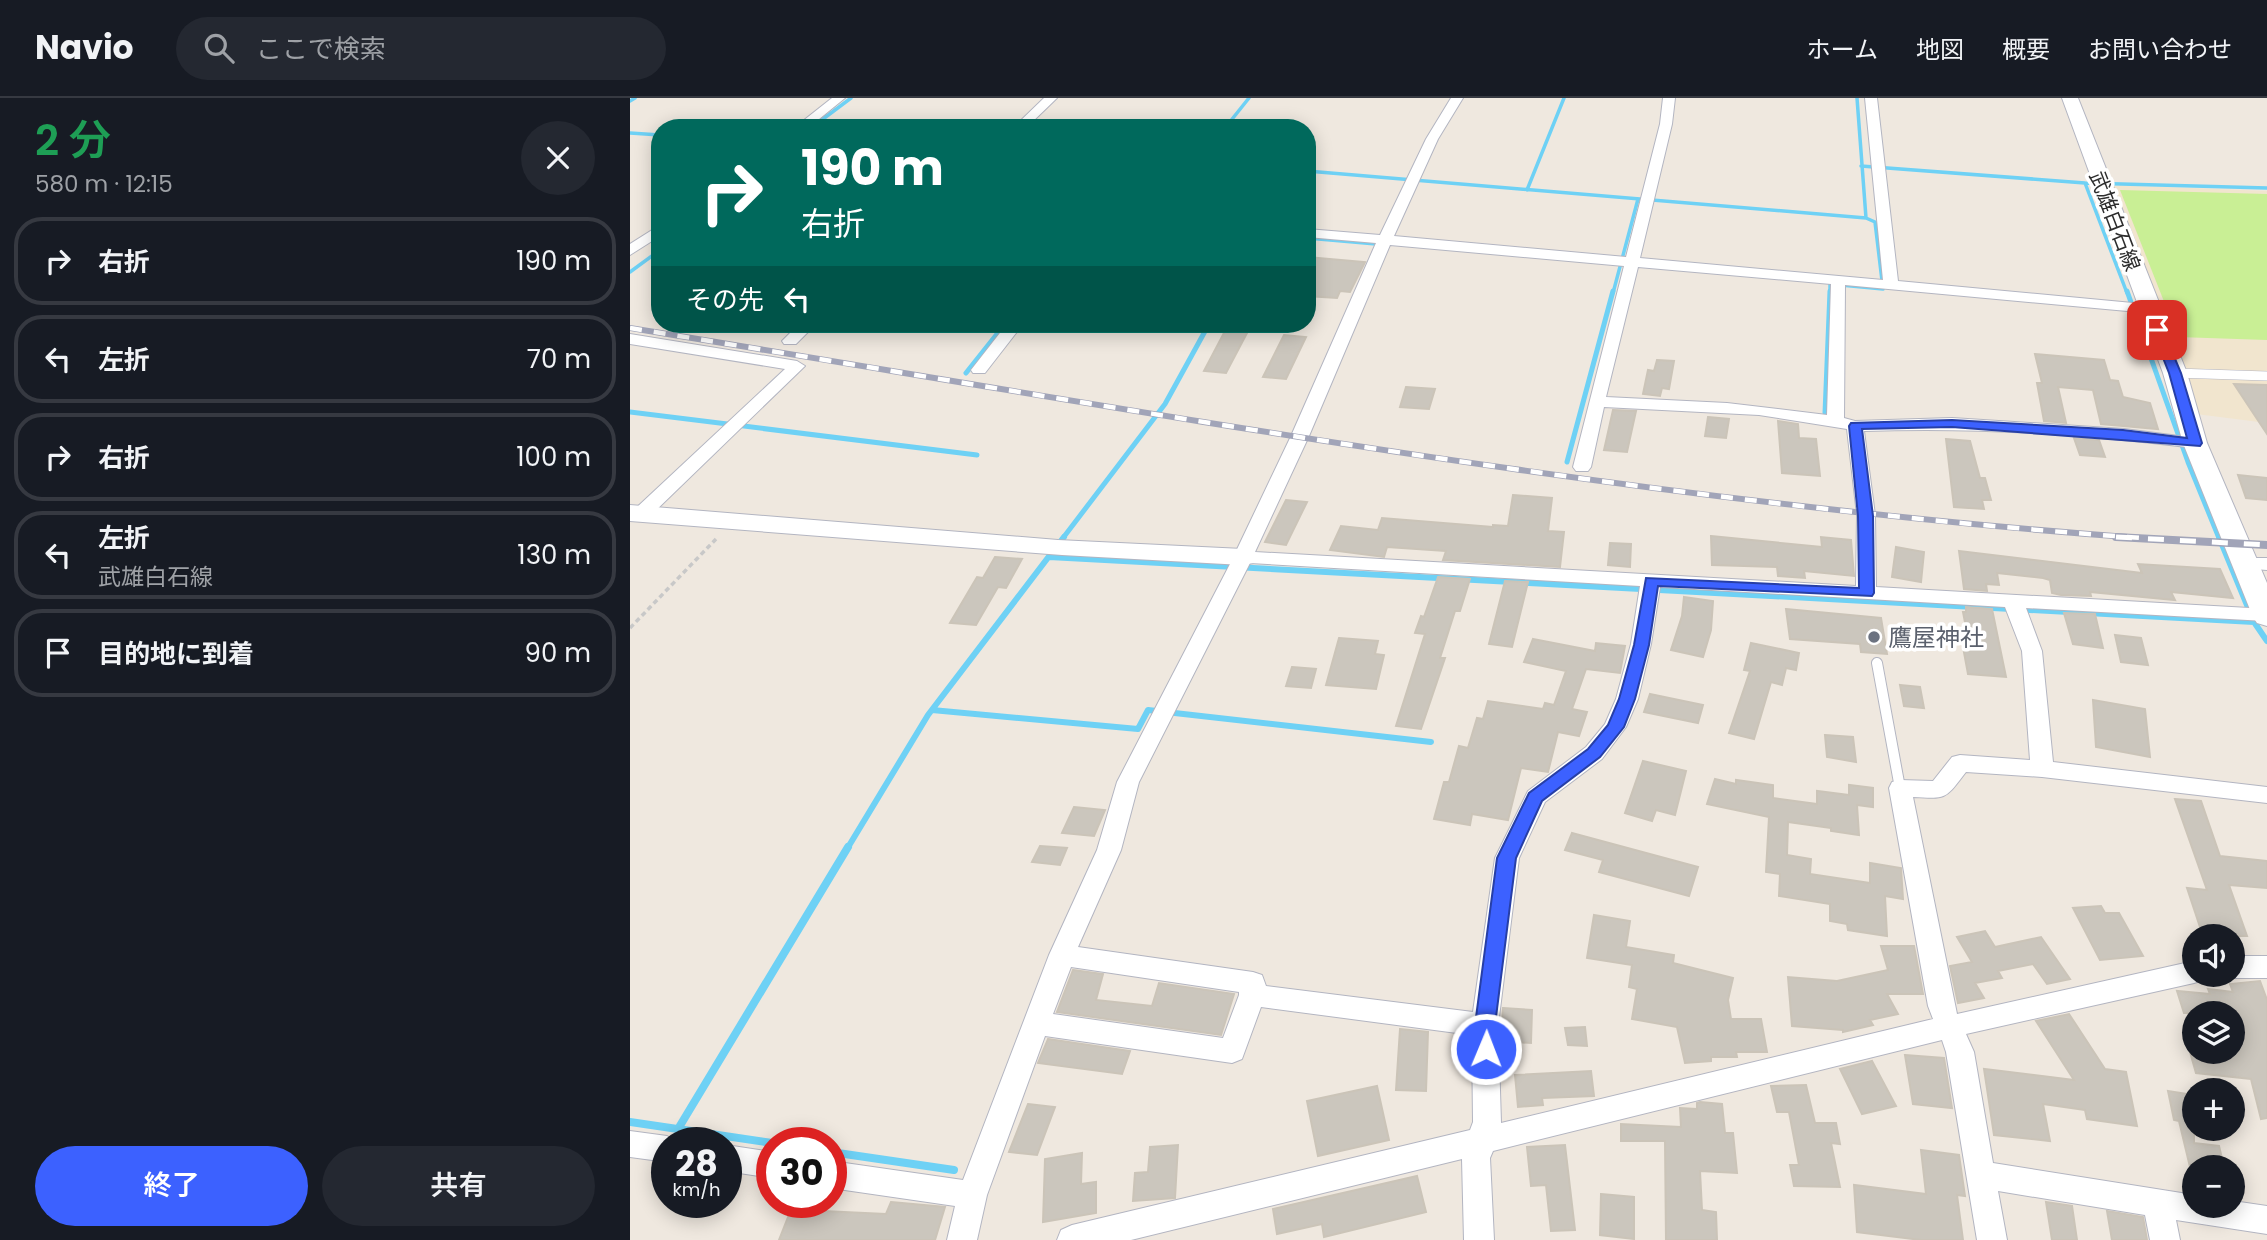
<!DOCTYPE html>
<html lang="ja">
<head>
<meta charset="utf-8">
<style>
  body { margin:0; font-family:Poppins,"Noto Sans JP",sans-serif; background:#242831; color:#f1f3f6; height:100vh; display:flex; flex-direction:column; font-size:26px; white-space:nowrap }
  * { box-sizing:border-box; margin:0 }
  p { font-size:23px; color:#9ea1a6 }
  .icon { flex:none; width:38px; height:38px; fill:none; stroke:currentColor; stroke-width:2; stroke-linecap:round; stroke-linejoin:round }
  .map { position:relative; flex:1; overflow:hidden }
  .drawer { display:flex; flex-direction:column; background:#171b24; width:630px }
  .drawer>* { flex:none }
  .hud { position:absolute; left:21px; top:21px; width:665px; height:214px; border-radius:28px; box-shadow:0 4px 18px #0003; background:#00695c; color:#fff; overflow:hidden }
  .controls { position:absolute; left:1552px; top:826px; display:grid; gap:14px }
  .controls a { display:grid; place-items:center; width:63px; height:63px; border-radius:50%; background:#171b24; box-shadow:0 4px 18px #0003; font-size:35px }
  .speed { position:absolute; left:21px; top:1029px; display:flex; gap:14px; font-size:35px; font-weight:700; text-align:center }
  .speed>* { display:grid; place-content:center; width:91px; height:91px; border-radius:50%; background:#171b24; box-shadow:0 4px 18px #0003; line-height:1 }
  .speed small { font-size:18px; font-weight:400 }
  .speed .limit { border:10px solid #d22; background:#fff; color:#111 }
  .pin { position:absolute; display:grid; place-items:center; width:60px; height:60px; color:#fff; margin:-30px; border-radius:14px; box-shadow:0 4px 10px #0006 }
  .me { position:absolute; width:77px; margin:-38px; rotate:1deg; stroke-linejoin:round; filter:drop-shadow(0 0 5px #0008) }
  .turn { display:flex; align-items:center; gap:24px; height:147px; padding:0 35px; font-size:32px }
  .turn .icon { width:91px; height:91px; stroke-width:2.5 }
  .turn b { display:block; font-size:49px; line-height:60px }
  .then { display:flex; align-items:center; height:66px; padding:0 35px; background:#0003; gap:14px; font-size:26px }
  .round { display:grid; place-items:center; flex:none; width:74px; height:74px; border-radius:37px; background:#242831 }
  .overview { display:flex; align-items:center; justify-content:space-between; height:119px; padding:0 35px }
  h1 { font-size:42px; font-weight:600; line-height:52px; color:#1e9e55 }
  .primary-button { display:flex; gap:14px; margin-top:auto; padding:14px 35px }
  .primary-button a { flex:1; height:80px; border-radius:42px; background:#3c61ff; color:#fff; font-size:28px; font-weight:600; line-height:80px; text-align:center }
  .primary-button a+a { background:#242831; color:#f1f3f6 }
  ul { padding:0; list-style:none }
  li { display:flex; align-items:center; gap:21px; height:88px; margin:0 14px 10px; padding:0 21px; border:4px solid #363941; border-radius:28px }
  li div { flex:1 }
  li b { display:block; font-size:26px }
  li em { font-style:normal }
  header { display:flex; align-items:center; gap:42px; box-sizing:border-box; height:98px; padding:0 35px; background:#171b24; border-bottom:2px solid #363941 }
  header strong { font-size:33px }
  nav { display:flex; gap:38px; margin-inline-start:auto; font-size:24px }
  .search { width:490px; height:63px; background:#242831; display:flex; align-items:center; gap:18px; box-sizing:border-box; padding:0 24px; border-radius:38px; color:#9ea1a6; font-size:26px }
  main { display:flex; flex:1; min-height:0 }
  .map>svg:first-child { display:block }
  .education { fill:#f1e5ce }
  .pitch { fill:#c9ef95 }
  .lines { fill:none; stroke-linecap:round; stroke-linejoin:round }
  .stream-far3 { stroke:#6ed1f5; stroke-width:3.5 }
  .stream-far2 { stroke:#6ed1f5; stroke-width:5 }
  .stream-far1 { stroke:#6ed1f5; stroke-width:6 }
  .stream { stroke:#6ed1f5; stroke-width:8 }
  .building { fill:#cbc6bd; stroke:#cbc4b8; stroke-width:2 }
  .lane-far1-casing { stroke:#b3b5c1; stroke-width:10 }
  .lane-casing { stroke:#b3b5c1; stroke-width:12 }
  .street-casing { stroke:#b3b5c1; stroke-width:2 }
  .secondary-casing { stroke:#b3b5c1; stroke-width:2 }
  .path { stroke:#c8c8c8; stroke-width:3.5; stroke-dasharray:5 3.5; stroke-linecap:butt }
  .lane-far1 { stroke:#fff; stroke-width:9 }
  .lane { stroke:#fff; stroke-width:10 }
  .street { fill:#fff; fill-rule:evenodd }
  .secondary { fill:#fff; fill-rule:evenodd }
  .rail-far1-casing { stroke:#a1a4b8; stroke-width:6 }
  .rail-casing { stroke:#a1a4b8; stroke-width:8 }
  .rail-far1 { stroke:#fff; stroke-width:4.5; stroke-dasharray:12; stroke-linecap:butt }
  .rail { stroke:#fff; stroke-width:5; stroke-dasharray:16; stroke-linecap:butt }
  .route { fill:#3c61ff; stroke:#273fa6; stroke-width:2 }
  .worship-dot { fill:#6b7280; stroke:#fff; stroke-width:2.5 }
  .labels { text-anchor:middle; dominant-baseline:central; stroke-width:7; stroke-linejoin:round; paint-order:stroke }
  .far-street-label { font-size:21px; fill:#2d2d2d; stroke:#fff }
  .worship-label { font-size:24px; fill:#5b616d; stroke:#fff; text-anchor:start }
</style>
</head>
<body>
<header>
<strong>Navio</strong>
<div class="search"><svg class="icon" aria-label="search" viewBox="0 0 24 24"><circle cx="10" cy="10" r="6"/><path d="M15 15l6 6"/></svg>ここで検索</div>
<nav><a>ホーム</a><a>地図</a><a>概要</a><a>お問い合わせ</a></nav>
</header>
<main>
<section class="drawer">
<div class="overview"><div><h1>2 分</h1><p>580 m · 12:15</p></div><a class="round"><svg class="icon" aria-label="close" viewBox="0 0 24 24"><path d="M6 6l12 12M18 6L6 18"/></svg></a></div>
<ul>
<li><svg class="icon" aria-label="right" viewBox="0 0 24 24"><path d="M7 20v-9h11M14 6l5 5-5 5"/></svg><div><b>右折</b></div><em>190 m</em></li>
<li><svg class="icon" aria-label="left" viewBox="0 0 24 24"><path d="M17 20v-9H6M10 6l-5 5 5 5"/></svg><div><b>左折</b></div><em>70 m</em></li>
<li><svg class="icon" aria-label="right" viewBox="0 0 24 24"><path d="M7 20v-9h11M14 6l5 5-5 5"/></svg><div><b>右折</b></div><em>100 m</em></li>
<li><svg class="icon" aria-label="left" viewBox="0 0 24 24"><path d="M17 20v-9H6M10 6l-5 5 5 5"/></svg><div><b>左折</b><p>武雄白石線</p></div><em>130 m</em></li>
<li><svg class="icon" aria-label="arrive" viewBox="0 0 24 24"><path d="M6 21V4h12l-3 4 3 4H6"/></svg><div><b>目的地に到着</b></div><em>90 m</em></li>
</ul>
<div class="primary-button"><a>終了</a><a>共有</a></div>
</section>
<div class="map">
<svg width="1637" height="1142" viewBox="0 0 1637 1142">
  <rect width="100%" height="100%" fill="#efe8df"/>
  <!-- education -->
  <path class="education" d="M1481,87L1637,93V325L1566,316Z"/>
  <!-- pitch -->
  <path class="pitch" d="M1490,92L1637,96V242L1548,239Z"/>
  <g class="lines">
    <!-- stream-far3 -->
    <path class="stream-far3" d="M0,3L5,0
      M181,30L221,0
      M595,30L619,0
      M0,35L30,37
      M1231,68L1455,85
      M677,73L1236,120L1227,0
      M897,92L934,0
      M677,140L746,146
      M0,174L30,152
      M983,195L1008,101
      M1200,195V186L1253,191L1245,124L1236,120
      M1497,195L1455,85L1637,90"/>
    <!-- stream-far2 -->
    <path class="stream-far2" d="M1497,193L1558,364L1589,440
      M336,275L375,226
      M0,314L347,357
      M1195,315L1200,193
      M937,364L983,193
      M433,440L535,306L579,226"/>
    <!-- stream-far1 -->
    <path class="stream-far1" d="M1589,439L1624,524L1637,543
      M426,449L434,439
      M419,459L1624,524
      M302,612L508,631L518,612L801,644
      M217,751L298,617L420,457"/>
    <!-- stream -->
    <path class="stream" d="M0,1024L142,1045
      M48,1031L218,749
      M201,1054L324,1072"/>
  </g>
  <!-- building -->
  <path class="building" d="M677,159L735,164L720,194L710,193L707,200L677,198Z
    M596,231L618,233L596,275L574,273Z
    M654,237L676,239L656,281L633,279Z
    M1405,256L1474,262L1480,282L1488,283L1493,299L1520,305L1528,331L1471,326L1463,292L1428,289L1436,325L1414,323L1407,285H1412Z
    M1027,262L1044,263L1039,291L1032,290L1030,298L1013,296L1018,272L1024,273Z
    M1604,286L1637,287V336Z
    M776,289L805,291L799,311L770,309Z
    M983,312L1006,313L997,354L974,352Z
    M1078,319L1099,321L1096,340L1075,338Z
    M1148,323L1168,326L1169,340L1186,341L1190,378L1152,375Z
    M1444,340L1469,342L1475,359L1450,357Z
    M1316,341L1340,343L1350,380H1355L1361,402H1352L1354,411L1324,409Z
    M1608,377L1637,380V402L1616,400Z
    M883,397L922,400L918,433L934,434L930,469L813,462L816,453L757,449L754,459L700,452L711,428L748,432L752,420L863,429V427L878,428Z
    M656,402L677,404L656,447L635,444Z
    M1081,438L1192,449L1191,439L1221,442L1224,478L1174,473L1175,480L1148,478L1147,469L1082,467Z
    M980,445L1001,446L1000,469L978,467Z
    M1266,449L1294,454L1291,484L1262,479Z
    M1329,453L1512,475L1508,466L1590,471L1603,500L1541,494L1545,502L1460,494L1461,498L1431,497L1422,495L1420,482L1413,480L1367,475L1369,487L1356,486L1357,493L1334,491Z
    M365,459L392,461L376,490L368,489L346,527L320,525L347,479L353,480Z
    M808,479L840,481L830,513H825L810,560H815L791,631L766,628L795,536L785,535L791,518L794,519Z
    M875,483L898,484L882,549L859,546Z
    M1054,499L1083,503L1081,532L1073,559L1041,552L1052,518Z
    M1336,509L1362,511L1376,579L1338,576L1333,549L1340,550L1333,514H1336Z
    M1156,511L1251,520L1257,556L1231,554L1230,546L1160,541Z
    M1434,515L1465,516L1473,550L1443,546Z
    M1485,537L1511,540L1518,567L1491,564Z
    M709,540L748,543L745,556L754,557L746,591L696,587Z
    M903,541L965,553L966,545L995,548L990,575L956,571L942,611L957,614L949,638L928,634L918,674L891,670L878,722L842,716L840,727L804,721L814,684H819L829,648L838,650L847,620L853,621L858,603L913,611L915,605L924,607L936,573L894,564Z
    M1121,545L1169,555L1166,572L1156,570L1152,587L1141,584L1124,641L1099,635L1120,573L1114,572Z
    M662,569L686,571L681,590L656,588Z
    M1270,587L1290,589L1294,610L1274,608Z
    M1020,596L1073,607L1068,625L1014,614Z
    M1463,602L1515,611L1520,659L1466,649Z
    M1195,637L1223,639L1226,664L1197,659Z
    M1013,663L1056,673L1045,717L1026,712L1022,723L995,715Z
    M1085,681L1106,686V682L1143,687V700L1187,706V693L1219,697V687L1243,690V709L1227,707L1229,737L1201,733V730L1158,724L1157,757L1181,761L1180,776L1240,785V765L1271,770L1273,801L1255,798L1257,838L1218,832L1217,826L1200,823V806L1149,798L1150,776L1136,774L1139,719L1077,706Z
    M1545,701L1571,703L1590,758L1637,763V790L1599,787L1617,838H1573L1557,790L1577,792Z
    M444,709L475,712L464,738L432,735Z
    M942,735L1068,769L1059,798L969,774L973,762L935,752Z
    M410,748L437,750L430,767L402,764Z
    M1471,808L1475,815H1489L1513,858L1470,862L1443,810Z
    M964,817L1000,823L996,849L1044,857L1043,865L1103,880L1098,902L1101,921H1131L1137,954H1106L1107,959H1081V963L1055,965L1047,929L1002,921L1007,891L999,889L1002,867L957,860Z
    M1355,833L1365,849L1411,839L1440,881L1417,886L1403,866L1368,873L1372,880L1345,885L1354,900L1328,905L1320,868L1342,864L1327,839Z
    M1251,848H1284L1293,896H1257L1268,916L1240,922L1243,927L1213,934V932L1162,928L1158,879L1207,883L1258,872Z
    M443,872L473,876L466,902L522,908L529,885L604,896L591,937L427,914Z
    M1630,883L1637,902V1020L1631,1021L1621,981L1566,975L1560,954H1603V915H1554L1547,893L1580,896L1578,891L1603,894L1600,886Z
    M873,910L902,912L901,945L871,943Z
    M1439,916L1475,971L1496,974L1507,1028L1457,1021L1455,1012L1413,1006L1420,1043L1364,1037L1354,971L1444,982L1406,923Z
    M955,929L957,948L938,947L935,930Z
    M770,931L798,934L796,993L766,992Z
    M418,941L500,953L492,976L408,965Z
    M1275,957L1314,960L1322,1010L1283,1006Z
    M1242,963L1266,1008L1232,1016L1210,971Z
    M961,973L964,998L912,1000L913,1007L888,1009L885,977Z
    M1176,987L1185,1025H1206L1210,1046L1201,1045L1210,1089L1164,1088L1160,1067H1169L1159,1014H1147L1141,988Z
    M747,988L759,1042L688,1058L677,1003Z
    M1538,993L1564,997V1045L1589,1048L1594,1069H1560L1549,1023L1544,1022Z
    M1070,1004L1092,1006L1095,1035H1103L1107,1075L1070,1073L1072,1112L1086,1114L1087,1142H1036L1035,1043H991V1026L1051,1029L1050,1010L1067,1011V1005Z
    M398,1006L425,1009L407,1057L379,1054Z
    M548,1047L545,1100L503,1103L505,1075L518,1074L520,1049Z
    M935,1047L945,1132L921,1133L916,1087L901,1088L897,1049Z
    M1291,1052L1329,1057L1335,1098L1327,1097L1333,1142H1291L1227,1134L1224,1087L1296,1096Z
    M452,1055L451,1086L466,1084V1115L413,1124L415,1061Z
    M787,1078L796,1114L694,1139L692,1126L647,1136L643,1111Z
    M971,1096L1004,1099V1141L970,1137Z
    M261,1104L315,1109L305,1142H149L162,1109L195,1110L193,1113L256,1116Z
    M1416,1104L1442,1108L1447,1142H1422Z
    M1477,1113L1513,1119L1517,1142H1482Z"/>
  <g class="lines">
    <defs>
      <path id="lane-far1" d="M1545,275L1637,278"/>
      <path id="lane" d="M1247,565L1270,690"/>
      <path id="street" d="M202,0H215L178,30H164Z
        M414,0H427L396,30H383Z
        M821,0H833L808,41L764,138L996,159L1030,26L1033,0H1045L1042,26L1010,160L1253,182L1235,0H1247L1268,183L1524,207L1527,210L1519,215L1215,187L1214,320L1225,323L1322,320L1494,331L1565,340L1574,345L1565,350C1455,336 1345,329 1234,333L1245,417L1246,489L1637,511L1636,523L1396,510L1412,553L1423,664L1637,689V705L1412,679L1336,674C1315,701 1318,701 1283,699L1327,916L1564,863V877H1576L1573,882L1564,885L1336,936L1344,954L1363,1065L1564,1097V1108H1603V1103L1637,1108V1136L1546,1122L1550,1142H1520L1515,1117L1368,1093L1377,1142H1347L1316,954L1312,942L863,1053L860,1060L864,1142H834L832,1061L501,1142H427L431,1132L442,1127L840,1032L843,1024L842,937L631,909L612,961L602,965L415,938L357,1097L347,1142H317L325,1108L201,1090V1063L333,1082L419,857L467,752L487,684L600,466L661,338L746,145L677,139V131L750,137L796,41ZM760,147L994,168L943,369L946,373H958L961,369L974,309L1129,317L1217,331L1227,417L1226,488L625,454L679,338ZM1008,169L1201,186L1197,317L1097,305L976,299ZM620,465L1010,488L1001,546L986,601L975,626L956,649L898,693L865,760L843,914L636,888L632,877L623,874L448,849L491,752L509,684ZM1030,489L1375,509L1392,553L1400,662L1330,657L1322,659L1303,683L1270,682L1262,684L1259,690L1298,908L1303,921L871,1025L868,927L889,760L915,704L972,661L996,629L1008,601L1021,546ZM441,869L609,894V897L593,940L423,916Z
        M30,127V138L0,157V146Z
        M169,226H186L166,246H154L152,243Z
        M377,226H393L355,275H343L341,272Z
        M0,236L167,263L175,268L19,419H5L3,415L5,411L155,271L0,246Z
        M1617,460H1637V472L1610,470L1607,466L1610,462Z
        M1603,858H1637V880H1603L1595,877H1603Z
        M0,1033L37,1038L49,1045H37V1064L0,1059Z
        M96,1047L142,1054V1080L96,1073Z"/>
      <path id="secondary" d="M1432,0H1448L1557,275L1577,345L1637,485V528L1627,525L1623,519L1553,345L1533,275Z
        M0,407L428,442L613,451L623,453L627,459L623,465L613,467L432,457L0,423Z"/>
    </defs>
    <!-- lane-far1 casing -->
    <use href="#lane-far1" class="lane-far1-casing"/>
    <!-- lane casing -->
    <use href="#lane" class="lane-casing"/>
    <!-- street casing -->
    <use href="#street" class="street-casing"/>
    <!-- secondary casing -->
    <use href="#secondary" class="secondary-casing"/>
    <!-- path -->
    <path class="path" d="M0,530L86,441"/>
    <!-- lane-far1 -->
    <use href="#lane-far1" class="lane-far1"/>
    <!-- lane -->
    <use href="#lane" class="lane"/>
    <!-- street -->
    <use href="#street" class="street"/>
    <!-- secondary -->
    <use href="#secondary" class="secondary"/>
    <defs>
      <path id="rail-far1" d="M0,230C502,311 1003,404 1511,440"/>
      <path id="rail" d="M1486,439L1637,447"/>
    </defs>
    <!-- rail-far1 casing -->
    <use href="#rail-far1" class="rail-far1-casing"/>
    <!-- rail casing -->
    <use href="#rail" class="rail-casing"/>
    <!-- rail-far1 -->
    <use href="#rail-far1" class="rail-far1"/>
    <!-- rail -->
    <use href="#rail" class="rail"/>
  </g>
  <!-- route -->
  <path class="route" d="M1527,229L1533,232L1551,275L1572,345L1570,348L1322,329L1232,331L1243,418L1244,495L1242,498L1028,488L1019,547L1005,601L994,629L970,659L912,703L886,760L865,927L866,951L863,958L856,960L848,958L845,951V927L867,760L899,695L958,651L978,627L989,601L1004,547L1016,480L1229,490L1228,418L1219,328L1221,325L1322,322L1493,332L1557,340L1539,275L1522,232Z"/>
  <!-- markers -->
  <circle class="worship-dot" cx="1244" cy="539" r="7"/>
  <g class="labels">
    <!-- far-street labels -->
    <g class="far-street-label">
      <text transform="translate(1485 123) rotate(69)">武雄白石線</text>
    </g>
    <!-- worship labels -->
    <g class="worship-label">
      <text x="1258" y="539">鷹屋神社</text>
    </g>
  </g>
</svg>
<div class="controls">
<a><svg class="icon" aria-label="sound" viewBox="0 0 24 24"><path d="M4 9h4l5-4v14l-5-4H4zM17 9q2 3 0 6"/></svg></a>
<a><svg class="icon" aria-label="layers" viewBox="0 0 24 24"><path d="M12 4l9 5-9 5-9-5zM3 14l9 5 9-5"/></svg></a>
<a>+</a>
<a>−</a>
</div>
<div class="speed"><div>28<small>km/h</small></div><div class="limit">30</div></div>
<div class="pin" style="left:1527px;top:232px;background:#d93025"><svg class="icon" aria-label="arrive" viewBox="0 0 24 24"><path d="M6 21V4h12l-3 4 3 4H6"/></svg></div>
<svg class="me" style="left:856px;top:951px" viewBox="-20 -20 40 40"><circle r="17" fill="#3c61ff" stroke="#fff" stroke-width="3"/><path d="M0-11L8 9 0 5-8 9z" fill="#fff"/></svg>
<div class="hud">
<div class="turn"><svg class="icon" aria-label="right" viewBox="0 0 24 24"><path d="M7 20v-9h11M14 6l5 5-5 5"/></svg><div><b>190 m</b>右折</div></div>
<div class="then">その先<svg class="icon" aria-label="left" viewBox="0 0 24 24"><path d="M17 20v-9H6M10 6l-5 5 5 5"/></svg></div>
</div>
</div>
</main>
</body>
</html>
